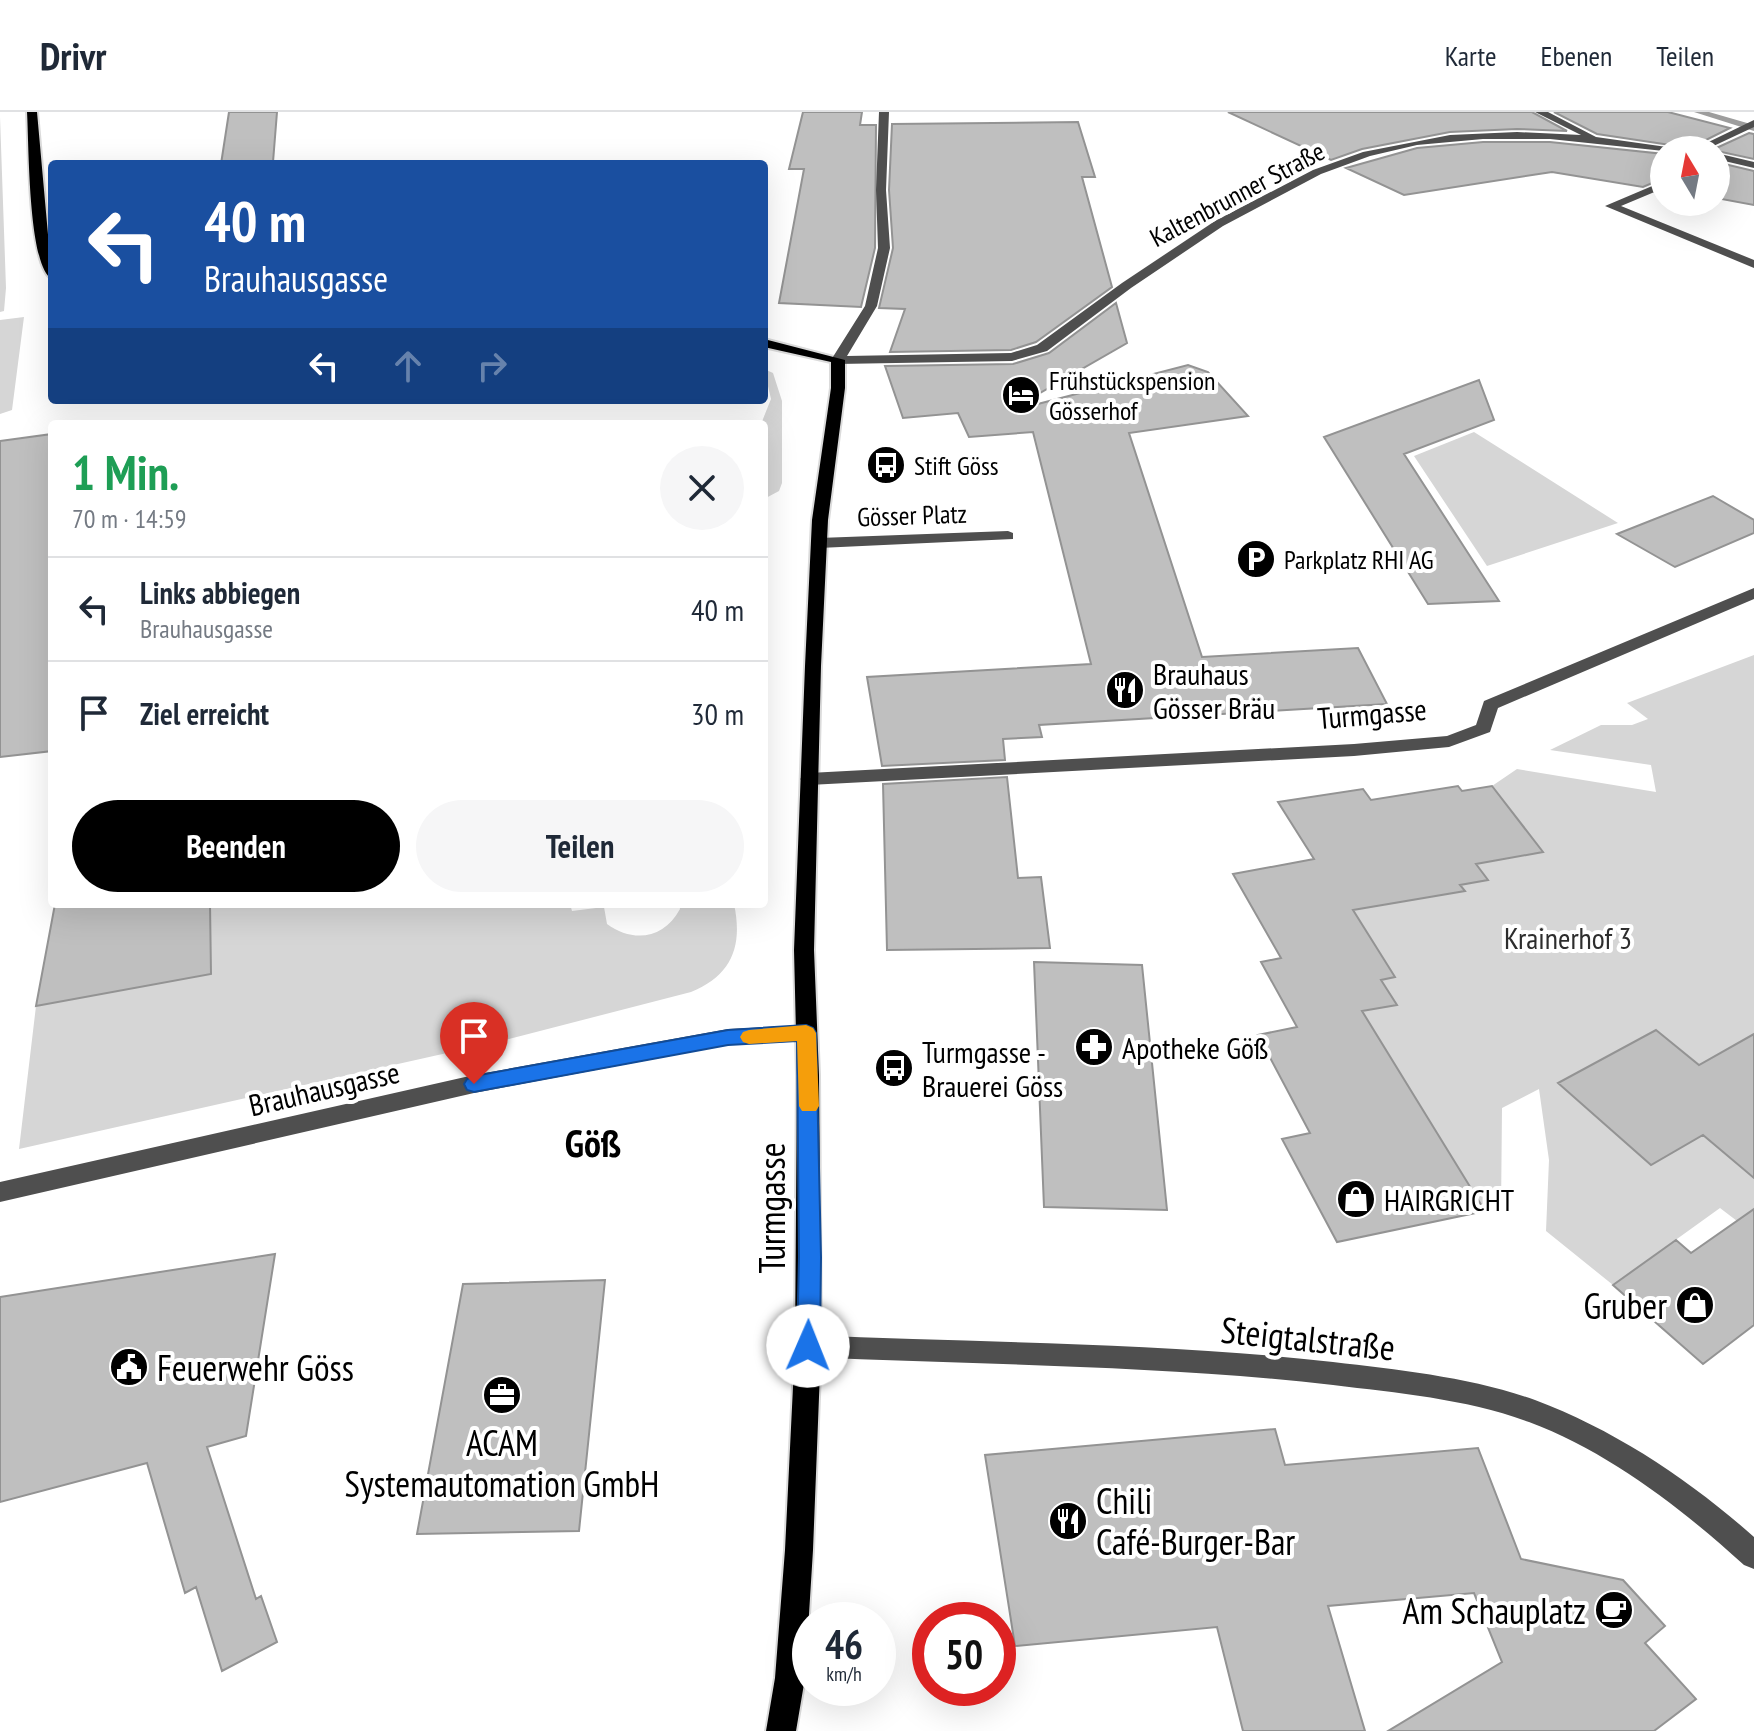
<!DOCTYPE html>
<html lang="de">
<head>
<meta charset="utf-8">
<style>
  body { margin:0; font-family:"PT Sans Narrow",sans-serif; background:#f6f6f7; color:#1f2937; height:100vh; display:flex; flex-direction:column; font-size:30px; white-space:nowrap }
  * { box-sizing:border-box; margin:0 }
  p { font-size:26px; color:#747a83 }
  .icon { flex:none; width:44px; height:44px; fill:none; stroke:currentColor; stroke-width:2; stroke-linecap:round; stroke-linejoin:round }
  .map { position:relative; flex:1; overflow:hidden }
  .sheet { position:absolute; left:48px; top:308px; width:720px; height:488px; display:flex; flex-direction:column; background:#fff; border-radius:8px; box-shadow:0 8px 32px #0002 }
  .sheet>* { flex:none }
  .banner { position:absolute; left:48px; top:48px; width:720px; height:244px; border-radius:8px; box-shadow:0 8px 32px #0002; background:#1a4fa0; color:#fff; overflow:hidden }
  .needle { width:52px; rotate:350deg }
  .fabs { position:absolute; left:1650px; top:24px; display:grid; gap:16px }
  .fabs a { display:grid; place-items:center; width:80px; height:80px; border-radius:50%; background:#fff; box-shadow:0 8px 32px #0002; font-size:40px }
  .speed { position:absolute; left:792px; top:1490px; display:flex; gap:16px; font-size:40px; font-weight:700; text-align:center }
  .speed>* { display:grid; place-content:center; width:104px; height:104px; border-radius:50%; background:#fff; box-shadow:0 8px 32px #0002; line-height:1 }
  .speed small { font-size:20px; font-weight:400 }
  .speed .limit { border:12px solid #d22; background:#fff; color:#111 }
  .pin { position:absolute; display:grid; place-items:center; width:68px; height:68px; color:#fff; margin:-82px -34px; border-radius:50% 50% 50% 0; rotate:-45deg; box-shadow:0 0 8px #0007 }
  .pin .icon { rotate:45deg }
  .me { position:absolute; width:88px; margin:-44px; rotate:1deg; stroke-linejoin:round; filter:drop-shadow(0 0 6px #0008) }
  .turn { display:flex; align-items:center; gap:28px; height:168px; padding:0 24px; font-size:36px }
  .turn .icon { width:104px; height:104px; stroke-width:2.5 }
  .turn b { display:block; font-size:56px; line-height:68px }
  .lanes { display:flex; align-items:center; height:76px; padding:0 24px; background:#0003; justify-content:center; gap:40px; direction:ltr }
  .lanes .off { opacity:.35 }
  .round { display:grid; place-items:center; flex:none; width:84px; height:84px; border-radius:42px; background:#f6f6f7 }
  .overview { display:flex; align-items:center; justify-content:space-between; height:136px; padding:0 24px }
  h1 { font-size:48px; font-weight:800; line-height:60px; color:#1e9e55 }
  .primary-button { display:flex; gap:16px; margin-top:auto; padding:16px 24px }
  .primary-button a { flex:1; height:92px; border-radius:48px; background:#000; color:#fff; font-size:32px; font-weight:800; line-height:92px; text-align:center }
  .primary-button a+a { background:#f6f6f7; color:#1f2937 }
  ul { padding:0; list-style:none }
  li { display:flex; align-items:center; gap:24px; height:104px; padding:0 24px; border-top:2px solid #e0e1e3 }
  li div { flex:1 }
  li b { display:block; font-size:30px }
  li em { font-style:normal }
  header { display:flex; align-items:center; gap:48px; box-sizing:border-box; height:112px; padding:0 40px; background:#fff; border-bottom:2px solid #e0e1e3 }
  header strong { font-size:38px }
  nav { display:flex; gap:44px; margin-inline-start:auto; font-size:28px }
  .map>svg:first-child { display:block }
  .green { fill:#d6d6d6 }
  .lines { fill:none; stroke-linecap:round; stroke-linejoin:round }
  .stream { fill:#9d9d9d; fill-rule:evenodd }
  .building { fill:#bfbfbf; stroke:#939393; stroke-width:2 }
  .major-casing { stroke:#dbdbdb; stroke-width:4 }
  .minor { fill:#4f4f4f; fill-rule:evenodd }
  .major { fill:#000; fill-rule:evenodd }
  .route { fill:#1a73e8; stroke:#114b97; stroke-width:2 }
  .slow { fill:#f59e0b }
  .labels { text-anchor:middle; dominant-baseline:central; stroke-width:8; stroke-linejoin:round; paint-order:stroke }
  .far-street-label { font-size:26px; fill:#000; stroke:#fff }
  .far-poi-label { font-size:26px; fill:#000; stroke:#fff; text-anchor:start }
  .poi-label { font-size:30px; fill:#000; stroke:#fff; text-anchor:start }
  .street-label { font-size:30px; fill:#000; stroke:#fff }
  .park-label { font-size:30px; fill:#2d2d2d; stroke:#fff }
  .near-street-label { font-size:36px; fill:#000; stroke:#fff }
  .near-poi-label { font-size:36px; fill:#000; stroke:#fff; text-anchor:end }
  .district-label { font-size:38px; font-weight:bold; fill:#000; stroke:#fff }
</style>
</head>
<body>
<header>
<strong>Drivr</strong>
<nav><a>Karte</a><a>Ebenen</a><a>Teilen</a></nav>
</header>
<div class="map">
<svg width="1754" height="1619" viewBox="0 0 1754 1619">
  <rect width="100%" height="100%" fill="#fff"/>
  <!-- green -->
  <path class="green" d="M0,5L6,176L4,199L0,200Z
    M24,205L12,298L0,302V208Z
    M764,257L773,261L782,289V371L779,379L764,387V312H761L771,287Z
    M1474,320L1618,411L1487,454L1414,344Z
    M1754,543V1122L1720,1096L1613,1173L1546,1119L1549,1048L1539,977L1502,996L1501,1099H1485L1362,899L1396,893L1381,868L1395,865L1352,798L1426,774L1434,784L1464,779L1460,773L1487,768L1476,752L1543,740L1492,674L1517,657L1656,680L1651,653L1550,638L1601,613H1632L1648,607L1627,591Z
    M210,792H570L572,799L604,795L607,812C633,831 664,827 680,797L679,792H734C743,834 732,863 691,880L505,928L19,1037L36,894L210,862Z"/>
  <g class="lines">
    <!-- stream -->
    <path class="stream" d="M1694,0H1709L1754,13V19Z"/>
  </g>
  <!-- building -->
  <path class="building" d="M229,0H277L273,50L221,52Z
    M803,0H862L860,13H876L875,136L861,195L779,191L804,57H789Z
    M1228,0H1532L1567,19L1517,17L1450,20L1362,37L1331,48Z
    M1554,0H1668L1730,16L1690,36L1597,22Z
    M1078,10L1095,65H1082L1112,175L1036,230L1011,238L890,240L905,197L879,196L893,136L889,78L892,12Z
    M1749,21L1754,22V47L1712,38Z
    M1483,30H1550L1664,42V66L1643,75L1552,60L1404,83L1346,56L1417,36Z
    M1716,50L1754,59V93L1716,86Z
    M1116,191L1127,231L1028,288L1030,294L1188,253L1208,260L1248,304L1129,321L1202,545L1358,536L1387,592L1039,613L1042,625L1003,627L1005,648L882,654L867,565L1091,552L1033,320L969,325L958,301L903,306L885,254L1013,252L1049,241Z
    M1479,268L1494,308L1404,342L1499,489L1428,492L1324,325Z
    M52,322V639L0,645V329Z
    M1713,384L1754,408V421L1675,455L1617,422Z
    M1007,665L1018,766L1041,765L1050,836L887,838L883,672Z
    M1458,674L1462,679L1492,674L1543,740L1476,752L1488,768L1460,773L1465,779L1353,798L1395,865L1381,868L1397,893L1362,899L1485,1099L1337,1130L1282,1027L1310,1021L1258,923L1297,915L1261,850L1281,846L1233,762L1314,747L1278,690L1363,677L1371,688Z
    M55,792H210L211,862L36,894Z
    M1034,850L1142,853L1167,1098L1044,1095Z
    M1656,918L1699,953L1754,922V1066L1703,1023L1651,1053L1558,971Z
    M1754,1097V1213L1703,1252L1613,1173L1676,1128L1691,1141Z
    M275,1142L246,1324L207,1335L256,1487L261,1484L277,1530L222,1559L196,1475L185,1481L147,1351L0,1390V1185Z
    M605,1168L579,1419L417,1422L463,1172Z
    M1275,1317L1285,1353L1478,1336L1521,1447L1623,1468L1665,1514L1645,1531L1696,1587L1654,1619H1388L1502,1550L1474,1481L1328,1494L1365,1619H1243L1217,1515L1015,1534L985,1343Z"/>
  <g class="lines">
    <defs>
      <path id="major" d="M27,0H37L52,167C28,155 29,30 27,0Z
        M764,227L845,248V276L828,408L821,554L814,838L819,963L821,1234L813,1438L805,1566L796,1619H766L775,1566L785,1438L795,1234L797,963L794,838L805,554L812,408L831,276V250L764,235Z"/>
    </defs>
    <!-- major casing -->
    <use href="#major" class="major-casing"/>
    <!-- minor -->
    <path class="minor" d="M879,0H889L886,78L890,136L877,194L847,244L1011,241L1037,233L1122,171L1215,109L1313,58L1363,40L1450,23L1517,20L1581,23L1535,0H1548L1596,25L1688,38L1664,39L1550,27H1483L1417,33L1370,44L1321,62L1223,114L1131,176L1047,239L1012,249L838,252L831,248L865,194L878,136L876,78Z
      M1754,8V15L1705,38H1692Z
      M1716,41L1754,50V56L1716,47Z
      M1664,69V76L1621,94L1754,148V156L1605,94Z
      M1008,419L1013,421V427L819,436L811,431L819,426Z
      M1754,476V487L1498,596L1490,620L1449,635L1354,644L809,673L800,667L809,661L1354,632L1447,624L1476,613L1484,589Z
      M806,913L814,915L817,921L814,927L806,929L728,933L474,981L0,1090V1070L474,963L728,917Z
      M808,1223C983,1231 1159,1230 1333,1250C1400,1258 1470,1265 1535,1288C1615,1318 1690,1368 1754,1425V1457L1744,1453C1681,1396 1609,1340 1529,1310C1467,1287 1398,1281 1333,1273C1159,1253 983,1253 808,1245L799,1242L795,1234L799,1226Z"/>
    <!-- major -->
    <use href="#major" class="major"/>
  </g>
  <!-- route -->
  <path class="route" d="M806,913L813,916L816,921L821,1145L820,1234L817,1241L808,1244L800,1241L797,1234L799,1145L797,929L728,933L474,980L467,978L464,972L467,967L474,964L728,918Z"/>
  <!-- slow -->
  <path class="slow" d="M806,913L813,916L816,921L819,994L816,999H802L799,994L797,929L749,932L743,930L740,925L743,920L749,918Z"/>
  <!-- icons -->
  <defs>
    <symbol id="hotel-disc" viewBox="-11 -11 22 22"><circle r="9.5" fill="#000" stroke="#fff"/><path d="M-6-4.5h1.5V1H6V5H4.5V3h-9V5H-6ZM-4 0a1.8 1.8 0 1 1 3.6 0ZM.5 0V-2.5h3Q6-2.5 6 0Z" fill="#fff"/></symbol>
    <symbol id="bus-disc" viewBox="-11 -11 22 22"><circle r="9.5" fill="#000" stroke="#fff"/><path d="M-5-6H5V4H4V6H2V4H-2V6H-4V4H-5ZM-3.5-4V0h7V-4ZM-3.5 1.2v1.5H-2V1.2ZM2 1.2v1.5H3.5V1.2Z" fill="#fff"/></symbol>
    <symbol id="parking-disc" viewBox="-11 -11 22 22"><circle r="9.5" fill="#000" stroke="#fff"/><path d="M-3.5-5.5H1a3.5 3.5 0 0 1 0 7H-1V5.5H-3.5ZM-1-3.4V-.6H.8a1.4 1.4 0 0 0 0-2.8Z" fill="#fff"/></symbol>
    <symbol id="restaurant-disc" viewBox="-11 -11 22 22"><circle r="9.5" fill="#000" stroke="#fff"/><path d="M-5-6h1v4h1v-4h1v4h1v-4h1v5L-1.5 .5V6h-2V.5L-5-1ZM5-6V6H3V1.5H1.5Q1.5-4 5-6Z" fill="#fff"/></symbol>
    <symbol id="pharmacy-disc" viewBox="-11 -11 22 22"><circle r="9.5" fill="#000" stroke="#fff"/><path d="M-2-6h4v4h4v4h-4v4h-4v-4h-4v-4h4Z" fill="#fff"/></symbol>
    <symbol id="shop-disc" viewBox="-11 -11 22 22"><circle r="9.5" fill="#000" stroke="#fff"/><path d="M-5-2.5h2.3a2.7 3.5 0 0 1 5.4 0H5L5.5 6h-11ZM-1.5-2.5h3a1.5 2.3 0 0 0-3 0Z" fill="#fff"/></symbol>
    <symbol id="civic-disc" viewBox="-11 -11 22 22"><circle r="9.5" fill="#000" stroke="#fff"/><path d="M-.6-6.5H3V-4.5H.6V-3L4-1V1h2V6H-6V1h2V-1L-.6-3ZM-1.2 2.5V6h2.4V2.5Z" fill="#fff"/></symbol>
    <symbol id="office-disc" viewBox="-11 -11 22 22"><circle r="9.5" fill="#000" stroke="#fff"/><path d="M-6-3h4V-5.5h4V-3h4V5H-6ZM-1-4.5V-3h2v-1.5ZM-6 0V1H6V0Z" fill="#fff"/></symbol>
    <symbol id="cafe-disc" viewBox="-11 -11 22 22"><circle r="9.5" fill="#000" stroke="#fff"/><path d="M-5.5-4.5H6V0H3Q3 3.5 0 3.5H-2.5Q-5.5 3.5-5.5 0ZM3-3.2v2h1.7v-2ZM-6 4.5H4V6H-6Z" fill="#fff"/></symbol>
  </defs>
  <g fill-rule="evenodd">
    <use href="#hotel-disc" x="999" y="261" width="44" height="44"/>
    <use href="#bus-disc" x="864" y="331" width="44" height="44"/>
    <use href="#parking-disc" x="1234" y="425" width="44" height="44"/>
    <use href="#restaurant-disc" x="1103" y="556" width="44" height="44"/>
    <use href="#pharmacy-disc" x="1072" y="913" width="44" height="44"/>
    <use href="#bus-disc" x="872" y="934" width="44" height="44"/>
    <use href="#shop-disc" x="1334" y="1065" width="44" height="44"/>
    <use href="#shop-disc" x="1673" y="1171" width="44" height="44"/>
    <use href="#civic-disc" x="107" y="1233" width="44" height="44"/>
    <use href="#office-disc" x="480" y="1261" width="44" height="44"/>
    <use href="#restaurant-disc" x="1046" y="1387" width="44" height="44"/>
    <use href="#cafe-disc" x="1592" y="1476" width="44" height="44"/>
  </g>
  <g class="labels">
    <!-- far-street labels -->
    <g class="far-street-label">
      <text transform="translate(1237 82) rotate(-28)">Kaltenbrunner Straße</text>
      <text transform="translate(912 403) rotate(-2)">Gösser Platz</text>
    </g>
    <!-- far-poi labels -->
    <g class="far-poi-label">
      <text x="1049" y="268">Frühstückspension<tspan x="1049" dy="30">Gösserhof</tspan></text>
      <text x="914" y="353">Stift Göss</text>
      <text x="1284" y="447">Parkplatz RHI AG</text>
    </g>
    <!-- poi labels -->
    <g class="poi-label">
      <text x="1153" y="561">Brauhaus<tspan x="1153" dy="34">Gösser Bräu</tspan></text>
      <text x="1122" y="935">Apotheke Göß</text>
      <text x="922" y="939">Turmgasse -<tspan x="922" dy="34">Brauerei Göss</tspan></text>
      <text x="1384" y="1087">HAIRGRICHT</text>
    </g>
    <!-- street labels -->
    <g class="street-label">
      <text transform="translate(1372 601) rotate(-5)">Turmgasse</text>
      <text transform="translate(324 976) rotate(-13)">Brauhausgasse</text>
    </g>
    <!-- park labels -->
    <g class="park-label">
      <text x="1568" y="825">Krainerhof 3</text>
    </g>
    <!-- near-street labels -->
    <g class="near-street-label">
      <text transform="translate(771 1096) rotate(-90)">Turmgasse</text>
      <text transform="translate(1308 1226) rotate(6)">Steigtalstraße</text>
    </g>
    <!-- near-poi labels -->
    <g class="near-poi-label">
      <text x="1667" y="1193">Gruber</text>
      <text x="157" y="1255" text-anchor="start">Feuerwehr Göss</text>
      <text x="502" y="1330" text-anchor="middle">ACAM<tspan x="502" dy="41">Systemautomation GmbH</tspan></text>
      <text x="1096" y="1388" text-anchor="start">Chili<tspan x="1096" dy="41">Café-Burger-Bar</tspan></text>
      <text x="1586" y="1498">Am Schauplatz</text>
    </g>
    <!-- district labels -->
    <g class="district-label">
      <text x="593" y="1030">Göß</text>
    </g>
  </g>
</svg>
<div class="fabs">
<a><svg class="needle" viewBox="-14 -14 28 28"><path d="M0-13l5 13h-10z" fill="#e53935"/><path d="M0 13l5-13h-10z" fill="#747a83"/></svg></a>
</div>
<div class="speed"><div>46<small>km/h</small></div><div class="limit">50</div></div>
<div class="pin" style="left:474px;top:972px;background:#d93025"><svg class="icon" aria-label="arrive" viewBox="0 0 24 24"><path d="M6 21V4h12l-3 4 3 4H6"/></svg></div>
<svg class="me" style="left:808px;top:1234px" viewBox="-20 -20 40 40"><circle r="19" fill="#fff"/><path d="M0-13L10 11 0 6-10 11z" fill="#1a73e8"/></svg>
<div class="banner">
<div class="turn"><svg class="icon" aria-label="left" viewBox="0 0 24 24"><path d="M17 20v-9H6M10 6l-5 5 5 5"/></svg><div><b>40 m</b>Brauhausgasse</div></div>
<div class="lanes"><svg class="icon" aria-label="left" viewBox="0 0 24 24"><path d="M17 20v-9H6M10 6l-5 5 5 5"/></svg><svg class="icon off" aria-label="ahead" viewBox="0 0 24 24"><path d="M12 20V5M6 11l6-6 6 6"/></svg><svg class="icon off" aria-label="right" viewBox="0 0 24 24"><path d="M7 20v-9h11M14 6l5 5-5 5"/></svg></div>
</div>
<section class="sheet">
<div class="overview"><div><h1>1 Min.</h1><p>70 m · 14:59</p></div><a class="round"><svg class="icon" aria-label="close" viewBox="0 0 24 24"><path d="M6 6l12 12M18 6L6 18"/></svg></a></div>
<ul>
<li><svg class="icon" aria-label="left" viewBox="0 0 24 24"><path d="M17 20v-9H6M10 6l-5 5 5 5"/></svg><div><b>Links abbiegen</b><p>Brauhausgasse</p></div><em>40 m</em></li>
<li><svg class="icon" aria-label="arrive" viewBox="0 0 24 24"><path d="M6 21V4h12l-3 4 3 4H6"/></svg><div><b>Ziel erreicht</b></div><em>30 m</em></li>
</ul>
<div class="primary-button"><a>Beenden</a><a>Teilen</a></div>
</section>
</div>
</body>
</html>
